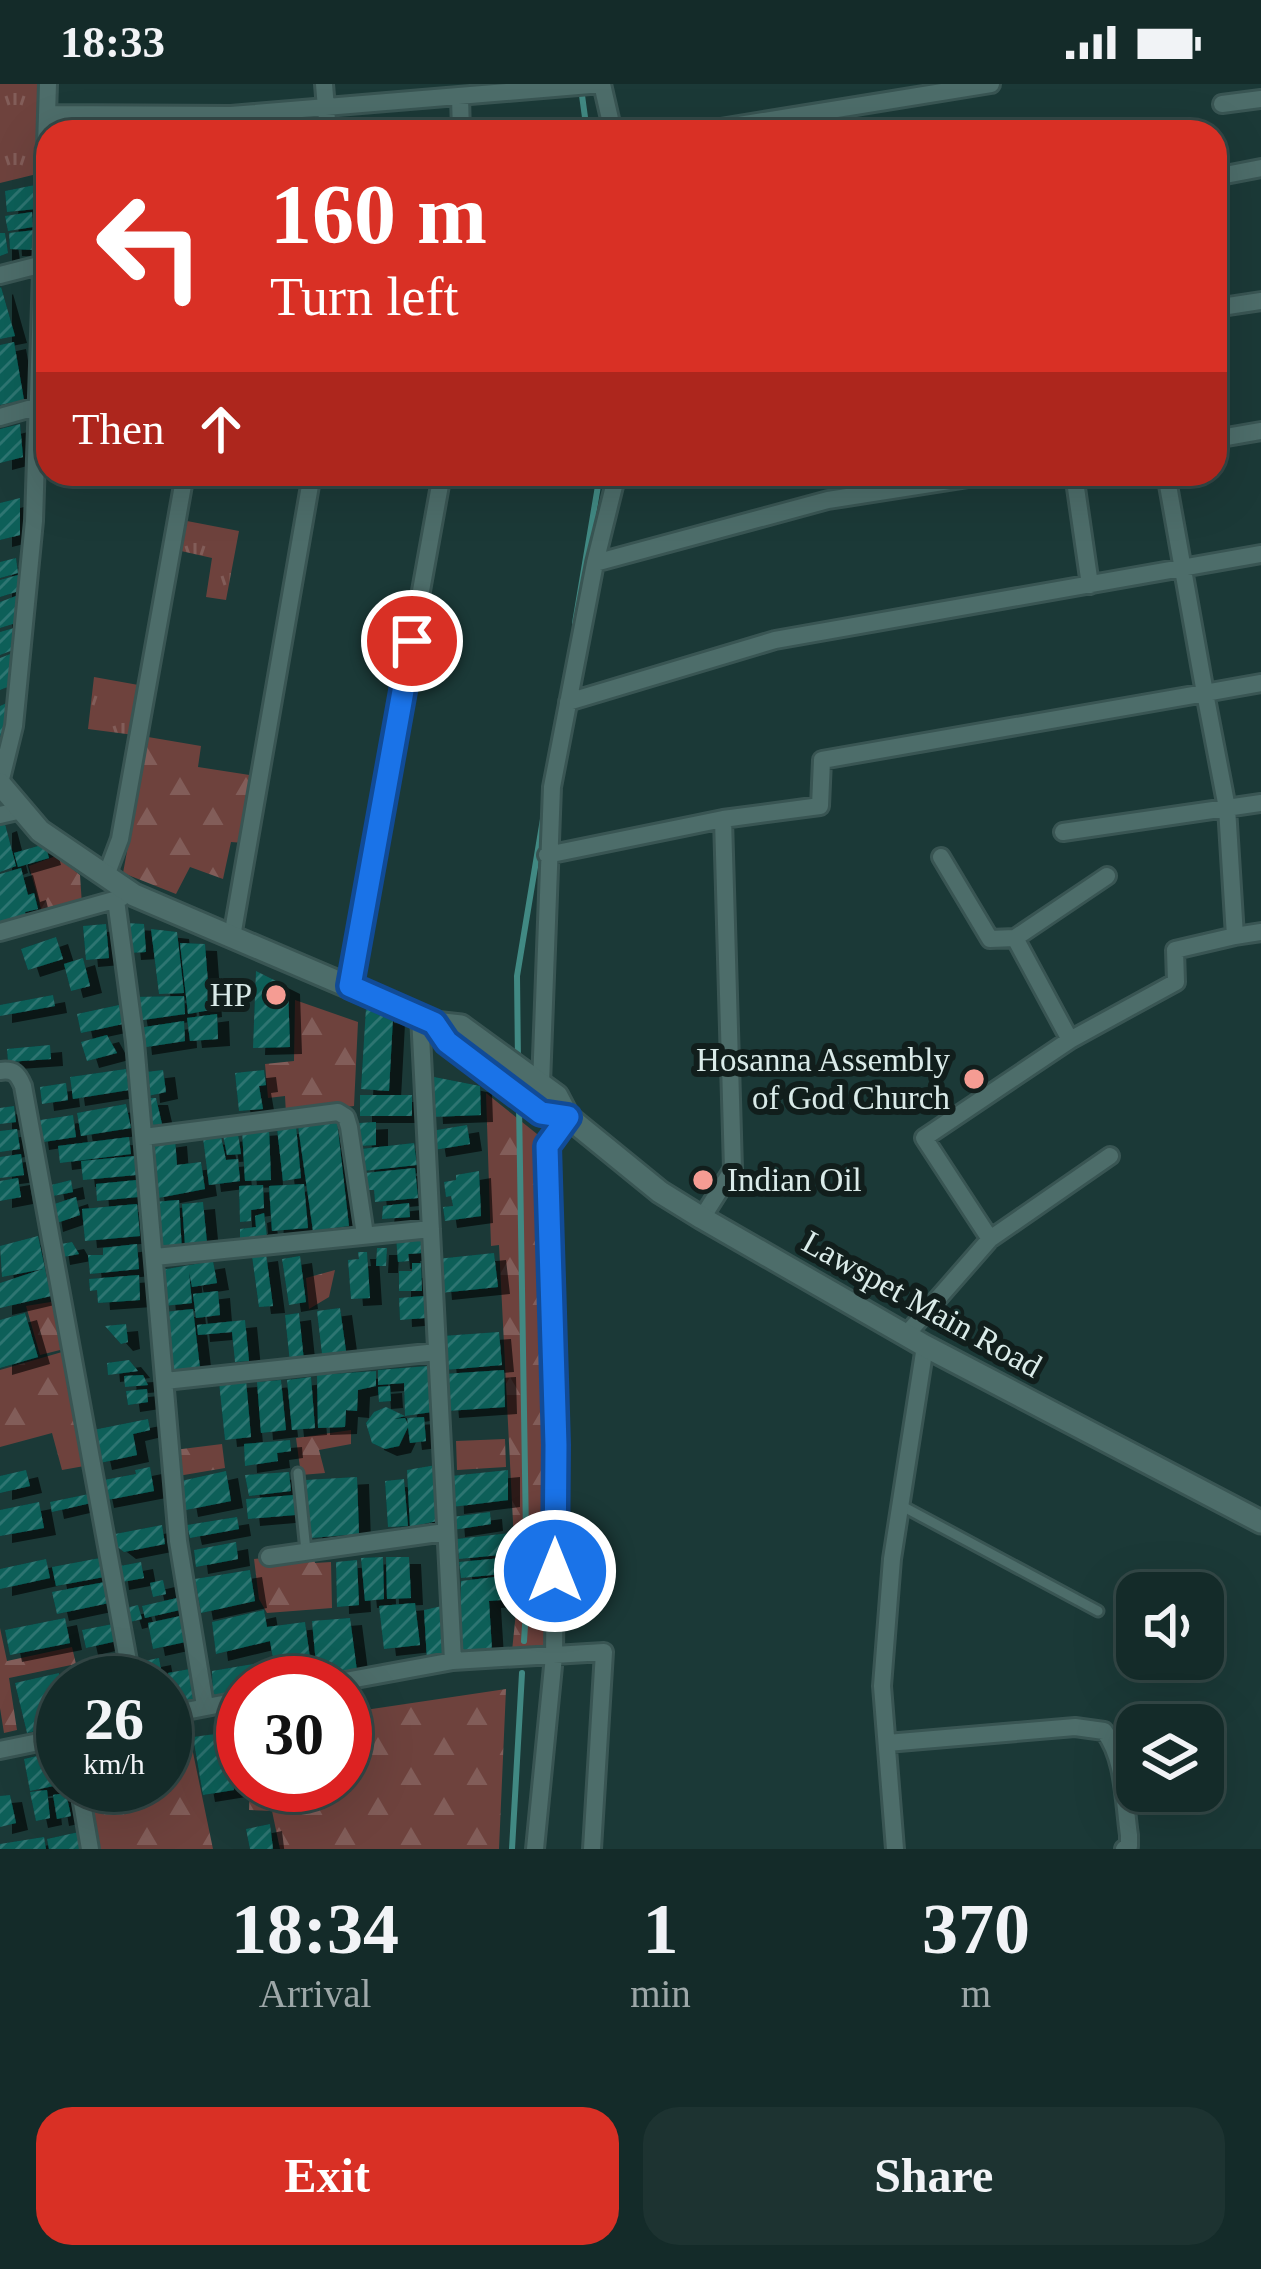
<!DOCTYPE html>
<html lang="en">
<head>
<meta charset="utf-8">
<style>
  body { margin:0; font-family:Georgia,serif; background:#1d3331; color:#f1f3f6; height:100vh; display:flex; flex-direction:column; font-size:45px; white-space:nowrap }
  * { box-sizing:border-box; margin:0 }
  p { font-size:39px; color:#9da7a8 }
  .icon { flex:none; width:66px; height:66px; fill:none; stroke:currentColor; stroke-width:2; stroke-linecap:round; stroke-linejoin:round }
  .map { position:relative; height:1765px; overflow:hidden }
  .sheet { display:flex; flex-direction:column; background:#142b29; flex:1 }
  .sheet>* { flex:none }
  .top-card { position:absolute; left:36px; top:36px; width:1191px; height:366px; border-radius:36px; box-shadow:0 12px 48px #0002,0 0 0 3px #334746; background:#d93025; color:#fff; overflow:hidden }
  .tools { position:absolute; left:1116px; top:1488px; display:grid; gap:24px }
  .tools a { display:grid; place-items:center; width:108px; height:108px; border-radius:24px; background:#142b29; box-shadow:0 12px 48px #0002,0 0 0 3px #334746; font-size:60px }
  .speed { position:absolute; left:36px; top:1572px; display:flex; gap:24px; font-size:60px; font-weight:700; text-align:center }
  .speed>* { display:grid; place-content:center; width:156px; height:156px; border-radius:50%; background:#142b29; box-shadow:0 12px 48px #0002,0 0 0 3px #334746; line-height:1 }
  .speed small { font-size:30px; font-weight:400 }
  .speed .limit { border:18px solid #d22; background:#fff; color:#111 }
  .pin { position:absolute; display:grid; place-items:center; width:102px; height:102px; color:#fff; margin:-51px; border:6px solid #fff; border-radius:50%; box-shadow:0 3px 12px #0007 }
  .me { position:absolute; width:132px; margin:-66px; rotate:0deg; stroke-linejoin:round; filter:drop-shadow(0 0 9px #0008) }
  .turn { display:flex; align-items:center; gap:42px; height:252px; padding:0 36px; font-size:54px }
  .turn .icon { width:156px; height:156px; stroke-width:2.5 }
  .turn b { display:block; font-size:84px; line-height:102px }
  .then { display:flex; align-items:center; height:114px; padding:0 36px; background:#0003; gap:24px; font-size:45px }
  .eta { display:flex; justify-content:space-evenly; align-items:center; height:204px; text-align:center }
  .eta b { font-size:72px; font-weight:700; line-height:84px }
  .primary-button { display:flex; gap:24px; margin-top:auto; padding:24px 36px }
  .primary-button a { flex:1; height:138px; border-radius:36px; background:#d93025; color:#fff; font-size:48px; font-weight:700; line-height:138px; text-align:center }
  .primary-button a+a { background:#1d3331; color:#f1f3f6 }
  .status { display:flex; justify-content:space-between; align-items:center; height:84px; padding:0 60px; background:#142b29; direction:ltr }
  .status svg { height:33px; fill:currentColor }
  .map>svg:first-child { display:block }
  .grass { fill:url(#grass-tufts) }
  .forest { fill:url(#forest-firs) }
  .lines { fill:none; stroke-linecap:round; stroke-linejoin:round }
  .stream { stroke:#418983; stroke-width:6 }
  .building { fill:url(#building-hatch); filter:url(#shadow) }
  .service-casing { stroke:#395553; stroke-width:15 }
  .minor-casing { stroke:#395553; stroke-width:22 }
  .tertiary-casing { stroke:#395553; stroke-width:27 }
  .service { stroke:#4d6d6a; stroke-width:9 }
  .minor { stroke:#4d6d6a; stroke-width:16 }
  .tertiary { stroke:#4d6d6a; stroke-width:21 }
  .route-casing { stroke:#114b97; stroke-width:30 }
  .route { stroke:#1a73e8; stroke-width:21 }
  .poi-dot { fill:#f59c93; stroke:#111e1c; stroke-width:4.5 }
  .labels { text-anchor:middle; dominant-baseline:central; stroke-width:12; stroke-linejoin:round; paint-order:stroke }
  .poi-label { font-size:33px; fill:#daebe9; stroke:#111e1c; text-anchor:end }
  .street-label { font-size:33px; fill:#daebe9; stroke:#111e1c }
</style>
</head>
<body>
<div class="status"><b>18:33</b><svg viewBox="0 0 49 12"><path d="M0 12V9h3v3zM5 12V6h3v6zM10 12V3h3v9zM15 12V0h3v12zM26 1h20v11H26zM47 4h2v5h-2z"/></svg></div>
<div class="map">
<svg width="1261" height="1765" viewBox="0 0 1261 1765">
  <defs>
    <pattern id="grass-tufts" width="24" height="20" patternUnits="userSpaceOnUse" patternTransform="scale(3)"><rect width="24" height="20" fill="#6e423d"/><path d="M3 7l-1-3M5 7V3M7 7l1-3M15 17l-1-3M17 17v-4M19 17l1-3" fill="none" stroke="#825d59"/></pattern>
    <pattern id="forest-firs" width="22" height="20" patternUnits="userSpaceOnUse" patternTransform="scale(3)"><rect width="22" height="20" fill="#6e423d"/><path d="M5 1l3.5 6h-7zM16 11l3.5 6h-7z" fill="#825d59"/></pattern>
    <pattern id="building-hatch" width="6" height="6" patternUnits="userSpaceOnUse" patternTransform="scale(3)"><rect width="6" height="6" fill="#0a5e59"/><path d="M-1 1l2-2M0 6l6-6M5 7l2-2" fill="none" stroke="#2d7571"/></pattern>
    <filter id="shadow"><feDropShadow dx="12" dy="7" stdDeviation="0" flood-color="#0009"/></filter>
  </defs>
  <rect width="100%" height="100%" fill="#1b3937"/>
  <!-- grass -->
  <path class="grass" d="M0,0H48L45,88L0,99Z
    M187,437L239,447L226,516L206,513L212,474L181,467Z
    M94,593L144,602L134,651L88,645Z"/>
  <!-- forest -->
  <path class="forest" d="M148,653L201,662L198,683L256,692L245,759L231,758L223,795L190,783L176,810L123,789Z
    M56,772L80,791L82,821L43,832L29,782Z
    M295,916L358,938L354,1022L286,1030L285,1012L268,1014L265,980L294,977Z
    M486,1009L542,1054L550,1565L512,1567L517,1518L499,1161L491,1162Z
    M335,1186L329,1213L309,1225L306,1194Z
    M57,1217L68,1264L40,1271L26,1222Z
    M69,1266L90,1381L62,1386L52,1349L0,1363V1286Z
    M351,1346V1360L319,1366L325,1389L301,1391L296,1354Z
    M505,1355L506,1383L457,1386L456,1357Z
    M222,1360L225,1384L178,1392L174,1366Z
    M313,1469L315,1479L331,1478L332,1524L267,1529L259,1515L254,1475Z
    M0,1544L7,1577L72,1563L76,1580L9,1594L17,1646L4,1649L0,1624Z
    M506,1605L499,1765H280L272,1727L249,1726L250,1701H345V1629Z
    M190,1654L213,1765H96L85,1701H165V1659Z"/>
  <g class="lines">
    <!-- stream -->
    <path class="stream" d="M581,4L587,48
      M575,539L600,390
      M518,978L517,892L544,729
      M519,1021L527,1511L524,1557
      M512,1765L522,1589"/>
  </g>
  <!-- building -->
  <path class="building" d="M35,101L36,125L7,128L5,107Z
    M32,128L33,143L8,147L5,132Z
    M35,146V166L10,165L9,149Z
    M0,149H5L8,169L0,172Z
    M1,203L15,252L0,255V204Z
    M14,258L24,316L0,321V261Z
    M20,340L23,373L0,379V345Z
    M20,414V451L0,456V419Z
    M16,474L18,489L0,494V478Z
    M18,491L19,507L0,513V496Z
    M16,512V539L0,544V518Z
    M14,544L13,566L0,571V548Z
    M13,569L15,600L0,606V574Z
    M9,618L4,651L0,652V622Z
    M5,740L16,782L0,788V742Z
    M45,760L49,774L18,783L14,769Z
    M21,784L28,811L34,809L38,825L25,828L27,835L0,842V790Z
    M126,839L144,840L146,868L129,869Z
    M106,840L109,874L86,876L83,842Z
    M151,845L177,848L184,909L159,910Z
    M56,853L63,875L28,886L21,865Z
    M180,859L205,860L210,926L188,930Z
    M83,874L90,902L71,907L64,880Z
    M256,887L288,903L290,963L253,964Z
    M53,911L55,922L0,932V921Z
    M184,912L185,930L136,937L132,913Z
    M119,921L123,940L81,949L77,930Z
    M366,924L382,925V932L393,933L389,1007L361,1005Z
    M217,930L218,955L190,957L187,934Z
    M184,937L185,957L140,964L138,944Z
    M107,951L117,969L87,977L81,958Z
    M50,961L51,975L8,978L7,965Z
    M126,985L129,1006L73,1015L70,993Z
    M163,986L166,1008L148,1012L146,988Z
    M264,986L266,1001L259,1002L263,1025L239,1027L235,989Z
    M429,992L480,1002L481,1031L431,1033Z
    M66,999L68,1016L42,1020L40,1003Z
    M360,1011H412V1032H360Z
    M144,1014H156L162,1040L146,1042Z
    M126,1020L131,1044L81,1052L77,1029Z
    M14,1022L16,1038L0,1040V1024Z
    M73,1031L76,1053L37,1059L34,1037Z
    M337,1037L349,1142L313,1147L298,1042Z
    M376,1038V1061L360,1062L359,1039Z
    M467,1041L470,1060L434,1066L431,1047Z
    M296,1042L301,1094L283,1097L277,1044Z
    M269,1044L271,1096L245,1097L242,1046Z
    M17,1045L20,1065L0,1068V1047Z
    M238,1050L241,1070L227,1071L223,1051Z
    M129,1053L131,1070L60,1079L58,1062Z
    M221,1053L226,1076L238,1075L240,1097L209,1101L203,1054Z
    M175,1055L177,1081L201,1078L205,1105L153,1115L147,1059Z
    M414,1059L417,1081L363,1087L361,1065Z
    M21,1070L24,1091L0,1094V1073Z
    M135,1072L136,1091L83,1096L81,1077Z
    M415,1084L418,1114L375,1118L374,1106H366L365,1089Z
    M479,1087L481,1132L445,1137L443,1123L453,1122L451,1112L446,1113L444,1098L456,1096V1091Z
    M18,1094L21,1113L0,1117V1097Z
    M71,1096L73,1108L53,1112L51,1101Z
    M137,1096L138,1113L97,1117L96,1100Z
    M304,1100L308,1144L272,1147L269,1102Z
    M263,1101L264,1124L251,1126V1137L240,1138L239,1102Z
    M76,1113L80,1131L51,1141L48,1122Z
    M179,1116L182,1167L158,1170L153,1118Z
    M203,1118L207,1159L185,1161L182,1120Z
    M409,1119L410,1133L382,1135L383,1122Z
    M137,1120L140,1152L85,1157L82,1125Z
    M264,1129L267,1153L240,1156V1145L256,1143L255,1132Z
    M38,1152L51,1212L0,1224V1199L43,1185L2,1193L0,1162Z
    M422,1152V1169L408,1170L409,1177L398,1178L396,1153Z
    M72,1158L79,1170L58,1174L56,1161Z
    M137,1160L139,1185L90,1190L88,1171H103V1164Z
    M377,1164H387L386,1182H376Z
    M358,1168H367L370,1214L351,1215L348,1176L359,1175Z
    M494,1169L498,1203L440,1209L437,1175Z
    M266,1170L273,1222L259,1223L252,1172Z
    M300,1172L306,1218L289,1221L282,1175Z
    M213,1177L217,1199L192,1203L189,1188L192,1219L164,1222L161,1186Z
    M412,1179H421L422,1207H399V1187H412Z
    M139,1191L140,1216L98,1219L97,1206L90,1207L89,1195Z
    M218,1207L220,1231L196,1234L193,1210Z
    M424,1212L425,1234L400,1236L399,1214Z
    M340,1224L346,1267L322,1270L317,1227Z
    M193,1225L200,1284L171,1288L164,1228Z
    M25,1229L38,1273L0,1284V1236Z
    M299,1229L304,1277L290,1279L285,1231Z
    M245,1236L249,1277L235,1278L232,1248L198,1251L197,1241Z
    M126,1240L128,1258L121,1260L105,1242Z
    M499,1248L502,1281L445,1286L442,1252Z
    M129,1276L138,1287L108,1291L107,1279Z
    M428,1282L432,1328L405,1332L404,1299L378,1301V1286Z
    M504,1286L505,1323L447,1327L444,1290Z
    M376,1287V1302L358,1306L357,1327L346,1326L345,1343L318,1344L317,1291Z
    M143,1291L148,1301L125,1303L124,1292Z
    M311,1293L315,1344L292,1346L287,1296Z
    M246,1296L251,1353L225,1356L219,1298Z
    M281,1296L286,1346L261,1349L257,1298Z
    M390,1302L391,1317L379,1318L378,1303Z
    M147,1305L148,1318L128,1321L126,1307Z
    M386,1323L405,1332L394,1335L405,1334L408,1340L407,1334L424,1333L426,1357L410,1359L408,1343L399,1362L385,1365L372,1359L366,1339L374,1328Z
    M148,1335L150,1346L133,1350L137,1371L100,1379L93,1346Z
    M290,1356L291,1367L277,1369L278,1377L245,1382L244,1360Z
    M436,1381L437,1437L410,1443L407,1386Z
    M150,1383L154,1407L102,1417L98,1397L136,1390L135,1386Z
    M26,1386L30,1402L0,1409V1392Z
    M508,1386V1416L452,1423L451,1392Z
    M226,1387L231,1417L186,1426L181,1397Z
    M289,1388L291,1407L249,1412L245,1391Z
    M357,1393L359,1450L311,1454L305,1396Z
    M404,1395L408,1442L388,1443L385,1397Z
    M89,1410L91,1419L52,1428L50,1418Z
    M294,1411L295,1431L248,1435L246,1415Z
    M39,1418L44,1444L0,1452V1426Z
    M490,1428L491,1440L453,1446L452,1433Z
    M237,1433L239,1445L190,1454L187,1441Z
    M162,1441L165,1460L124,1468L111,1458L110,1451Z
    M511,1449V1470L459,1475L457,1455Z
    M236,1458L238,1475L196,1483L194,1466Z
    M383,1473L384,1515L365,1517L361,1474Z
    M386,1473H409L411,1514L387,1515Z
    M512,1473L513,1489L461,1494L459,1478Z
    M100,1474L104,1493L56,1502L52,1483Z
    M46,1475L50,1494L0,1505V1485Z
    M357,1476L359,1521L337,1523L336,1478Z
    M141,1478L144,1494L117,1499L115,1483Z
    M250,1486L255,1517L201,1529L195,1495Z
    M513,1491L514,1515L489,1517L492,1566L459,1568L461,1497Z
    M163,1496L166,1510L153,1513L150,1499Z
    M105,1498L109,1519L57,1530L52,1508Z
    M177,1514L180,1526L145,1534L142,1522Z
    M415,1519L420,1561L384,1565L379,1522Z
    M138,1521L142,1535L130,1538L126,1524Z
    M442,1522L446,1573L427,1577L424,1526Z
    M264,1526L267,1543L305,1538L310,1574L296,1576L298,1589L276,1592L270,1557L216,1570L212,1538Z
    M185,1531L190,1557L153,1565L148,1539Z
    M65,1534L70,1559L10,1571L5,1546Z
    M350,1534L357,1587L317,1591L312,1537Z
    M113,1540L117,1557L86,1564L82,1546Z
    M159,1574L163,1597L138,1599L134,1579Z
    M270,1577L273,1599H243V1610L213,1615L212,1587Z
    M84,1584L87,1599H64L62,1589Z
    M195,1584L200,1616L174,1621L168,1589Z
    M59,1589L63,1640L27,1649L15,1599Z
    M230,1648L234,1706L203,1711L193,1653Z
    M63,1666V1700L30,1707L24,1675Z
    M47,1706L50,1734L36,1737L30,1708Z
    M66,1709L71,1732L57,1735L53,1711Z
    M10,1711L16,1739L0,1743V1712Z
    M270,1740L273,1765H250L246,1745Z
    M79,1748L83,1765H49L47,1755Z
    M44,1753L46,1765H0V1760Z"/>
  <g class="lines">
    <defs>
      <path id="service" d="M298,1389L306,1467
        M902,1422L1098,1527"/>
      <path id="minor" d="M324,0L328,48
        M602,0L613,48
        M460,13L461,48
        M1222,20L1261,15
        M47,30L231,31L602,0
        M696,48L991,0
        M1215,93L1261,84
        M0,191L43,180
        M1215,224L1261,217
        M0,333L39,322
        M1215,355L1261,347
        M617,390L595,479L828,416L994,390
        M1074,390L1090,501
        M1261,599L1205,609L1227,724L1235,852L1261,848
        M568,618L775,556L1261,470
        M0,699L14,642L34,437L48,0
        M0,731L22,726
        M1063,748L1261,719
        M547,771L723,735L820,722L822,676L1205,609L1166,390
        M941,773L990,855L1015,854L1070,956L1176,898L1175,866L1235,852
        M106,792L120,755L185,390
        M116,816L135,958L178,1457L205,1622
        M0,848L121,814
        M232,853L312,390
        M1015,854L1107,792
        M350,902L442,390
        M420,932L453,1577
        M0,987C14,985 18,990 23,1002L132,1599
        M541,1000L552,703L595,479
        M144,1053L338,1028L346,1033L349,1043L365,1151
        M702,1134L733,1085L723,735
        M990,1155L924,1054L1070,956
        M155,1173L431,1145
        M906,1251L990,1155L1110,1072
        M165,1297L437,1268
        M269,1473L445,1448
        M334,1599L453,1577L604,1568L592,1765
        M165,1631L243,1616
        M887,1659L1075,1643L1104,1647C1125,1674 1124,1718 1129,1751V1762L1124,1765
        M0,1666L63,1653
        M79,1701L90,1765
        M535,1765L554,1572L556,1361L547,1062L568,1033
        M895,1765L882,1602L892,1475L925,1262"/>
      <path id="tertiary" d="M0,700L40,747L134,811L434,939L461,942L557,1012L568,1033L660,1108L702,1134L925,1262L1261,1438
        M434,939L447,958L541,1029L568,1033"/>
    </defs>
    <!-- service casing -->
    <use href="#service" class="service-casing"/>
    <!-- minor casing -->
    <use href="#minor" class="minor-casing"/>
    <!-- tertiary casing -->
    <use href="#tertiary" class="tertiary-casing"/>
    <!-- service -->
    <use href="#service" class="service"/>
    <!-- minor -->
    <use href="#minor" class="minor"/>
    <!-- tertiary -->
    <use href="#tertiary" class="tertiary"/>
  </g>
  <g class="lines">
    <defs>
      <path id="route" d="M412,557L350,902L434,939L447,958L541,1029L568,1033L547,1062L556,1361L555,1487"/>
    </defs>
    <!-- route casing -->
    <use href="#route" class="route-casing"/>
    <!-- route -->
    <use href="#route" class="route"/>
  </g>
  <!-- markers -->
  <g class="poi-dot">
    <circle cx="276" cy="911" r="12"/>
    <circle cx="974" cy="995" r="12"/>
    <circle cx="703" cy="1096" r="12"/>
  </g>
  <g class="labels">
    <!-- poi labels -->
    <g class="poi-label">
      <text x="252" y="911">HP</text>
      <text x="950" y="976">Hosanna Assembly<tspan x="950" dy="38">of God Church</tspan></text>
      <text x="727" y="1096" text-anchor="start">Indian Oil</text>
    </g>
    <!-- street labels -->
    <g class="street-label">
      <text transform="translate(922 1220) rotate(29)">Lawspet Main Road</text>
    </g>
  </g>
</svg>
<div class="tools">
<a><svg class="icon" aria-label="sound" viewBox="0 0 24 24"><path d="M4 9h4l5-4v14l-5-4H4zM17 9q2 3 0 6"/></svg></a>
<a><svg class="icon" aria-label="layers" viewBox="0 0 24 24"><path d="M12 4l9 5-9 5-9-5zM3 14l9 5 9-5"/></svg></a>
</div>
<div class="speed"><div>26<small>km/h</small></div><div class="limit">30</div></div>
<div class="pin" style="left:412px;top:557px;background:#d93025"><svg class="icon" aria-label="arrive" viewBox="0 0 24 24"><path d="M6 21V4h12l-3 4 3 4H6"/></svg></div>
<svg class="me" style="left:555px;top:1487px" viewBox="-20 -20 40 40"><circle r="17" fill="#1a73e8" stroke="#fff" stroke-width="3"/><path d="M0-11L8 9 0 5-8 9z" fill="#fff"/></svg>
<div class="top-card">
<div class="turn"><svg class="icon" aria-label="left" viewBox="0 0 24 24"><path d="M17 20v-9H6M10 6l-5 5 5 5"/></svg><div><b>160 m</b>Turn left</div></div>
<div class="then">Then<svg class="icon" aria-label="ahead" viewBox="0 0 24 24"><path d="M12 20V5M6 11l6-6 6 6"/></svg></div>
</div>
</div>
<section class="sheet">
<div class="eta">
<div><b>18:34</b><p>Arrival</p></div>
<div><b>1</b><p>min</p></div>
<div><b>370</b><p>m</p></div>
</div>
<div class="primary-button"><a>Exit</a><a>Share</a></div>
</section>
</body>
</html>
